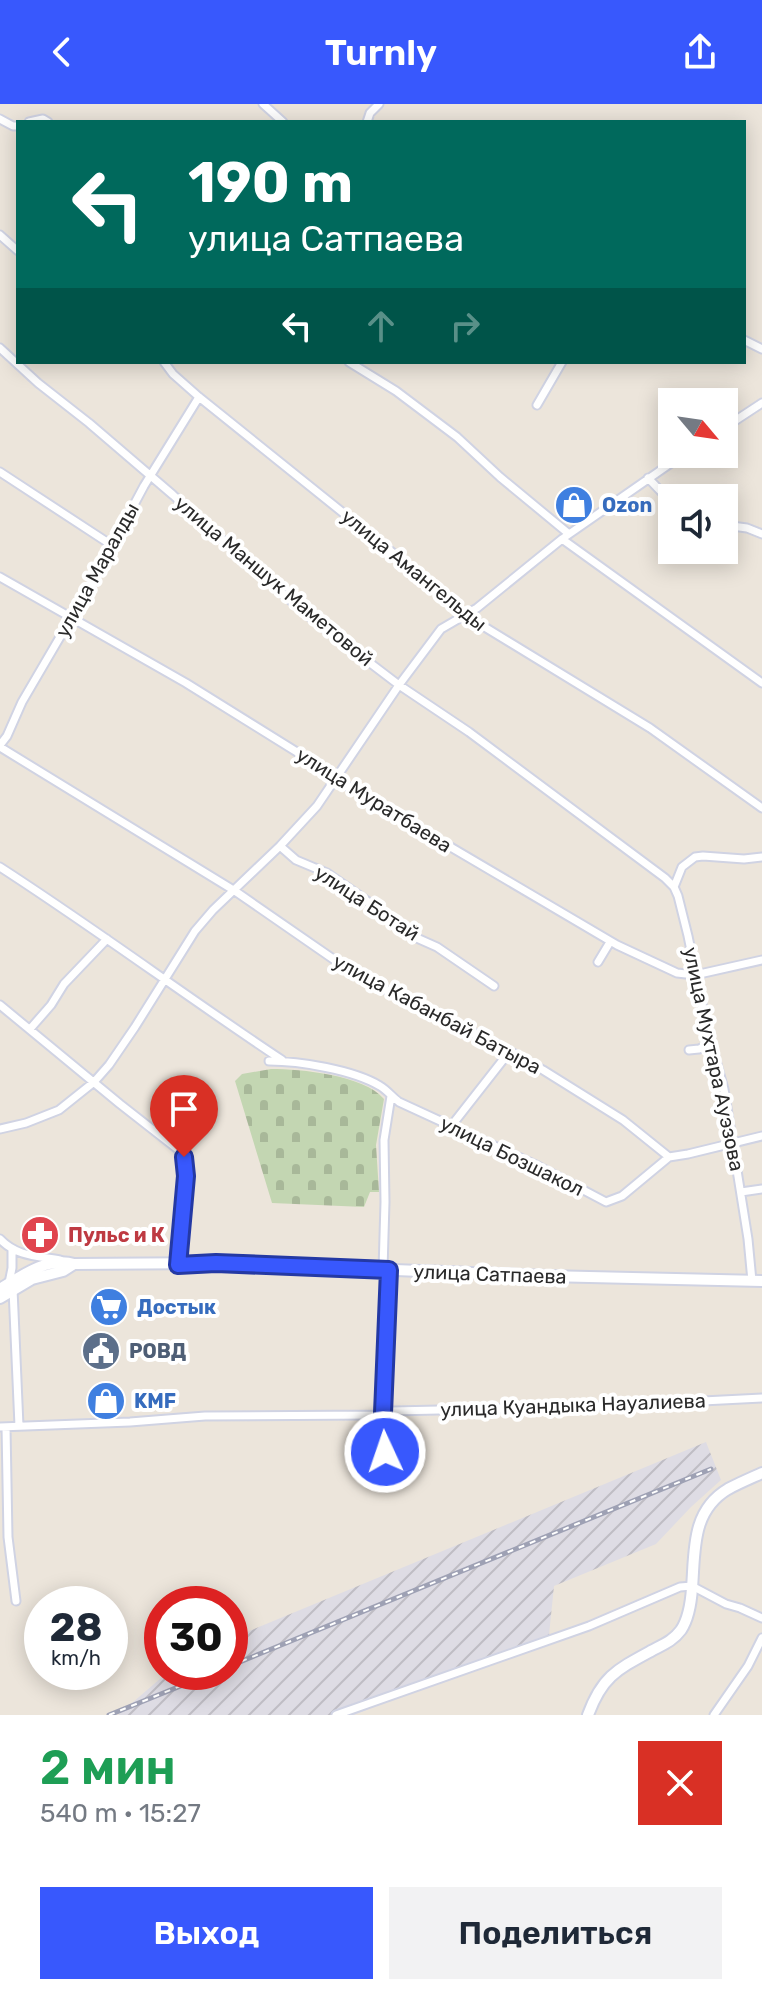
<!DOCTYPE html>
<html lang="ru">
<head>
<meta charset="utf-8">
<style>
  body { margin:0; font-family:Rubik,sans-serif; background:#f2f2f3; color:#1f2937; height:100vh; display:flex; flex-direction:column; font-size:30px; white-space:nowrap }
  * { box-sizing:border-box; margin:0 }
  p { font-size:26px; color:#747a83 }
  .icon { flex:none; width:44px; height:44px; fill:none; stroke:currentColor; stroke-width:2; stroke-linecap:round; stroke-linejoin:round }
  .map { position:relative; height:1611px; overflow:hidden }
  .side { display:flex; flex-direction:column; background:#fff; flex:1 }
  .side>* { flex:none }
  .banner { position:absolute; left:16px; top:16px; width:730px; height:244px; border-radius:0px; box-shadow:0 4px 20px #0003; background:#00695c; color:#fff; overflow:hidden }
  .needle { width:52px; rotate:119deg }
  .controls { position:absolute; left:658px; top:284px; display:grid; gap:16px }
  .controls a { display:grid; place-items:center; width:80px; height:80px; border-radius:0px; background:#fff; box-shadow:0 4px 20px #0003; font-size:40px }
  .speed { position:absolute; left:24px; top:1482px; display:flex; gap:16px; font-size:40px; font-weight:700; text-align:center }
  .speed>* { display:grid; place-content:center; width:104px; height:104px; border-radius:50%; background:#fff; box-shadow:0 4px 20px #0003; line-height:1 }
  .speed small { font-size:20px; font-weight:400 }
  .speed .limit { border:12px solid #d22; background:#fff; color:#111 }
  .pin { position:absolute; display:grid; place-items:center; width:68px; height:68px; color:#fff; margin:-82px -34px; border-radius:50% 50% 50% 0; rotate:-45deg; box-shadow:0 0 8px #0007 }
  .pin .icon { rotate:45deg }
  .me { position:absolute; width:88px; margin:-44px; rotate:357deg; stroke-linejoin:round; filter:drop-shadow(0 0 6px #0008) }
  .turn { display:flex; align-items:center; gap:28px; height:168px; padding:0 40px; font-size:36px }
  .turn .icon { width:104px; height:104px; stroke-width:2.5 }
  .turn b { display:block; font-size:56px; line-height:68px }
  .lanes { display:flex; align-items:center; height:76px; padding:0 40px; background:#0003; justify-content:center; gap:40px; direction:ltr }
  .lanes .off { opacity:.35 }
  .round { display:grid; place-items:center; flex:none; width:84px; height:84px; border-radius:0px; background:#f2f2f3 }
  .headline { display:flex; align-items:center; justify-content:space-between; height:136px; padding:0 40px }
  h1 { font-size:48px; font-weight:600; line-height:60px; color:#1e9e55 }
  .action { display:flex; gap:16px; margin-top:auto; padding:16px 40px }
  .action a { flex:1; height:92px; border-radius:0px; background:#3858fd; color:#fff; font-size:32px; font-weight:600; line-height:92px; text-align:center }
  .action a+a { background:#f2f2f3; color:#1f2937 }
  header { display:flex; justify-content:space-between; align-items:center; height:104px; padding:0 40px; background:#3858fd; color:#fff; font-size:36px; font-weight:600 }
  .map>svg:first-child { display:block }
  .industrial { fill:url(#industrial-furrows) }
  .cemetery { fill:url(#cemetery-stones) }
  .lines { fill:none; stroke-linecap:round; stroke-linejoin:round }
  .street-casing { stroke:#d0d3e3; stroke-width:11 }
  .secondary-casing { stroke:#d0d3e3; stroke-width:14 }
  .street { stroke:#fff; stroke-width:7 }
  .secondary { stroke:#fff; stroke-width:10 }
  .rail-casing { stroke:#9ea1b4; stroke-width:5 }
  .rail { stroke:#fff; stroke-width:2; stroke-dasharray:6; stroke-linecap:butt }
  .route-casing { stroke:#2439a4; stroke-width:20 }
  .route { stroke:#3858fd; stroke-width:14 }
  .labels { text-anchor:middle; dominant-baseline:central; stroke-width:8; stroke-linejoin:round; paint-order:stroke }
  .shop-label { font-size:20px; font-weight:bold; fill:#366cbe; stroke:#fff; text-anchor:start }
  .street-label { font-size:20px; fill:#2a2a2a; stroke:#fff }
  .health-label { font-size:20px; font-weight:bold; fill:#be3a42; stroke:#fff; text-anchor:start }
  .service-label { font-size:20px; font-weight:bold; fill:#4e5e75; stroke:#fff; text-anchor:start }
</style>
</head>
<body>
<header><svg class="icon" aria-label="back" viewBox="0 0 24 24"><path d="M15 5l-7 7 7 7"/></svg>Turnly<svg class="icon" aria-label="share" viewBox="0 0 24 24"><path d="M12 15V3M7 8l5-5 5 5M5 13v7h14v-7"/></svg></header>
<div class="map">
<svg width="762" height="1611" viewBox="0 0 762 1611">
  <defs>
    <pattern id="industrial-furrows" width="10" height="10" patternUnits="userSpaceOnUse" patternTransform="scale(2)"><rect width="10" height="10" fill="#dedce4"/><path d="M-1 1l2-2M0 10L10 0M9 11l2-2" fill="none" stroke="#bfbdc4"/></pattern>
    <pattern id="cemetery-stones" width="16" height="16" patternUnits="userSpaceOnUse" patternTransform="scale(2)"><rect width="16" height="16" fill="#c3d6b2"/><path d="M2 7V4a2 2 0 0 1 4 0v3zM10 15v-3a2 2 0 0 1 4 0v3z" fill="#a8b899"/></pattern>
  </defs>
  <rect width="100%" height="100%" fill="#ece5db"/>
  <!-- industrial -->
  <path class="industrial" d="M706,1338L721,1376L691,1403L656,1440L554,1482L549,1531L354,1611H118L168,1568H230V1535Z"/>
  <!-- cemetery -->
  <path class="cemetery" d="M271,965C301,965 364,971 384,995L376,1041L379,1088H370L364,1103L272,1099L235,977L242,970Z"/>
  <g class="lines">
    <defs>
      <path id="street" d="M263,0L283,18
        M0,15L13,22H18
        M29,18L43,15L48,18
        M367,18L370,9L379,0
        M0,131L18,147
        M744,236L762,245
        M0,244L38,279L89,319L173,391L262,472L315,517L399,581L469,628L665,774L674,783L678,792L688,832L707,925L724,985L748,1135L752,1177
        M164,258L173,270L199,293L393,449L465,511L650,624L762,704
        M349,258L396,287L457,333L500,373L569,430
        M537,301L562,258
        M724,324L762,299
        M0,368L113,442
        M648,374L672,399
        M724,421L747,424L762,430
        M562,435L762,579
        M0,473L186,579L337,673L347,682L617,841L677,869L695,871L762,856
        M0,641L7,632L22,598L67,521L73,515L144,382L199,293
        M0,643L235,787L352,868L404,896L493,938L543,966L623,1016L669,1053L688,1050L762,1032
        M280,742L296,756L327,769L383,808L397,823L410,831L437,843L494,882
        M0,763C96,825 187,893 282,956
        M674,783L682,763L695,753L703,752L744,755L762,753
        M598,858L610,838
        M0,901L120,1000L180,1047L185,1059L186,1072L178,1161
        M30,925L51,901L64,880L107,835
        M689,946L699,945L712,940
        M269,957C299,957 354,966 380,982C387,986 392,993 399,998L538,1062L606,1098L622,1092L669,1053
        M452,1021L510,947
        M0,1025L26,1019L59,1006L94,978L109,961L135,923L195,827L213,806L280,742L317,702L399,581L441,525L477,504L562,435L684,350
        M741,1088L762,1085
        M0,1135C17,1153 38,1152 60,1156
        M383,1166L385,1098L384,1036L391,992
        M9,1179L12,1164V1146
        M13,1185L19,1322
        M0,1323L130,1318L205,1312L374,1311L392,1307L584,1303L762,1294
        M6,1323L8,1433L16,1497
        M388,1369L383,1309L389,1166
        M336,1611L589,1522L680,1483L692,1482L726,1500L740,1504L762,1514
        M714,1611L748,1562L762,1534"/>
      <path id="secondary" d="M0,1185C21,1172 49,1152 74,1160L216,1159L546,1172L762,1177
        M0,1194L32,1175L63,1167L74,1160
        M588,1611C602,1573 616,1566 651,1547C662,1541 673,1537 681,1526C689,1514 691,1499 692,1484C695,1447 691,1407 728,1385C739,1379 751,1374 762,1369"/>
    </defs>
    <!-- street casing -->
    <use href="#street" class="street-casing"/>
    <!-- secondary casing -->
    <use href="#secondary" class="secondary-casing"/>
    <!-- street -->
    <use href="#street" class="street"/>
    <!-- secondary -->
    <use href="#secondary" class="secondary"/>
    <defs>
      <path id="rail" d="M230,1562L711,1365
        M109,1611L215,1568"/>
    </defs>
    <!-- rail casing -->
    <use href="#rail" class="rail-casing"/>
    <!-- rail -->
    <use href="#rail" class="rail"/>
  </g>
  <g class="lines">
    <defs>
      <path id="route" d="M184,1053L186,1072L178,1161L216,1159L389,1166L383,1309L385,1348"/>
    </defs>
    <!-- route casing -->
    <use href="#route" class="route-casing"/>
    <!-- route -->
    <use href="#route" class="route"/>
  </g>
  <!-- icons -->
  <defs>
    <symbol id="shop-disc" viewBox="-11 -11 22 22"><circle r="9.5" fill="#3f7fe0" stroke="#fff"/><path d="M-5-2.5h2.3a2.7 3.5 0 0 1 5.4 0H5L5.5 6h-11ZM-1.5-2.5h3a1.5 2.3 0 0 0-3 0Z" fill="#fff"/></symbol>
    <symbol id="pharmacy-disc" viewBox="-11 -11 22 22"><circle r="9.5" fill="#e0444e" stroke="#fff"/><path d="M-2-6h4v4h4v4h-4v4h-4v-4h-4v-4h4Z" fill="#fff"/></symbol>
    <symbol id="supermarket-disc" viewBox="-11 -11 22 22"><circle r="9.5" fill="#3f7fe0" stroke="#fff"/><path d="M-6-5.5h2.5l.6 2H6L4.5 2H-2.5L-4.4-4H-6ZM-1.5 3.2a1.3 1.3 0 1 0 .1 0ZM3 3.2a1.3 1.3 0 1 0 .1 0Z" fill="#fff"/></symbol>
    <symbol id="civic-disc" viewBox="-11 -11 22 22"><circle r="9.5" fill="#5c6f8a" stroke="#fff"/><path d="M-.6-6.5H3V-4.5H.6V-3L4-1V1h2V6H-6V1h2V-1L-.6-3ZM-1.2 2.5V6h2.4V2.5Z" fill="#fff"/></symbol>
  </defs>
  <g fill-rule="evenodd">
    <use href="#shop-disc" x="552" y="379" width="44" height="44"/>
    <use href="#pharmacy-disc" x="18" y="1109" width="44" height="44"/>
    <use href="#supermarket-disc" x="87" y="1181" width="44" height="44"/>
    <use href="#civic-disc" x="79" y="1225" width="44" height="44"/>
    <use href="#shop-disc" x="84" y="1275" width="44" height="44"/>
  </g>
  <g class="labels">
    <!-- shop labels -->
    <g class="shop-label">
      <text x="602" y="401">Ozon</text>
      <text x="137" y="1203">Достык</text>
      <text x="134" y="1297">KMF</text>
    </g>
    <!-- street labels -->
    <g class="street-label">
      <text transform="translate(97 466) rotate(-61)">улица Маралды</text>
      <text transform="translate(414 466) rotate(39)">улица Амангельды</text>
      <text transform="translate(274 477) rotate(40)">улица Маншук Маметовой</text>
      <text transform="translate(374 696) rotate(32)">улица Муратбаева</text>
      <text transform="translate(367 799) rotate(33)">улица Ботай</text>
      <text transform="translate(437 910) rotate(28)">улица Кабанбай Батыра</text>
      <text transform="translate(714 955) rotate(78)">улица Мухтара Ауэзова</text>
      <text transform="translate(512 1052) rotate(26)">улица Бозшакол</text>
      <text transform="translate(490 1170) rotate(2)">улица Сатпаева</text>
      <text transform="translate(573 1301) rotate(-2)">улица Куандыка Науалиева</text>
    </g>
    <!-- health labels -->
    <g class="health-label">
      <text x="68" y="1131">Пульс и К</text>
    </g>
    <!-- service labels -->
    <g class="service-label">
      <text x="129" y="1247">РОВД</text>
    </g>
  </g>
</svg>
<div class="controls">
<a><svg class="needle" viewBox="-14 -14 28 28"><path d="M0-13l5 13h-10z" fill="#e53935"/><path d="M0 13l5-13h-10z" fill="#747a83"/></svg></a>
<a><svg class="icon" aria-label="sound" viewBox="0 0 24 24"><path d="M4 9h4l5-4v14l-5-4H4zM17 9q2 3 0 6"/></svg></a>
</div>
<div class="speed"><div>28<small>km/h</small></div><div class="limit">30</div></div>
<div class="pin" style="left:184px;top:1053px;background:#d93025"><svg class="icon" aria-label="arrive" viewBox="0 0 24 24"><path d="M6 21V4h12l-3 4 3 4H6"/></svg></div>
<svg class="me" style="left:385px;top:1348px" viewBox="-20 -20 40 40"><circle r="17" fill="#3858fd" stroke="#fff" stroke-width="3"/><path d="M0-11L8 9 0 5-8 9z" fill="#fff"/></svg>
<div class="banner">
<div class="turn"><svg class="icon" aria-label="left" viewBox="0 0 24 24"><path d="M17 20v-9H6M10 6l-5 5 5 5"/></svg><div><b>190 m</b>улица Сатпаева</div></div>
<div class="lanes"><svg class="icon" aria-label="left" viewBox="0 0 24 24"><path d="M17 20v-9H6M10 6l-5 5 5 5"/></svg><svg class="icon off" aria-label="ahead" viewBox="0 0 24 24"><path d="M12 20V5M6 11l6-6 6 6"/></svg><svg class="icon off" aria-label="right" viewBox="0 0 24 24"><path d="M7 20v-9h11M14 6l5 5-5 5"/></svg></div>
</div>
</div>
<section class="side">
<div class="headline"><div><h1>2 мин</h1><p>540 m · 15:27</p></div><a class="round" style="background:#d93025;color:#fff"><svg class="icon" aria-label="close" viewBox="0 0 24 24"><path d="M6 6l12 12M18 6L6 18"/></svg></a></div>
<div class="action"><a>Выход</a><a>Поделиться</a></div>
</section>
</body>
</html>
